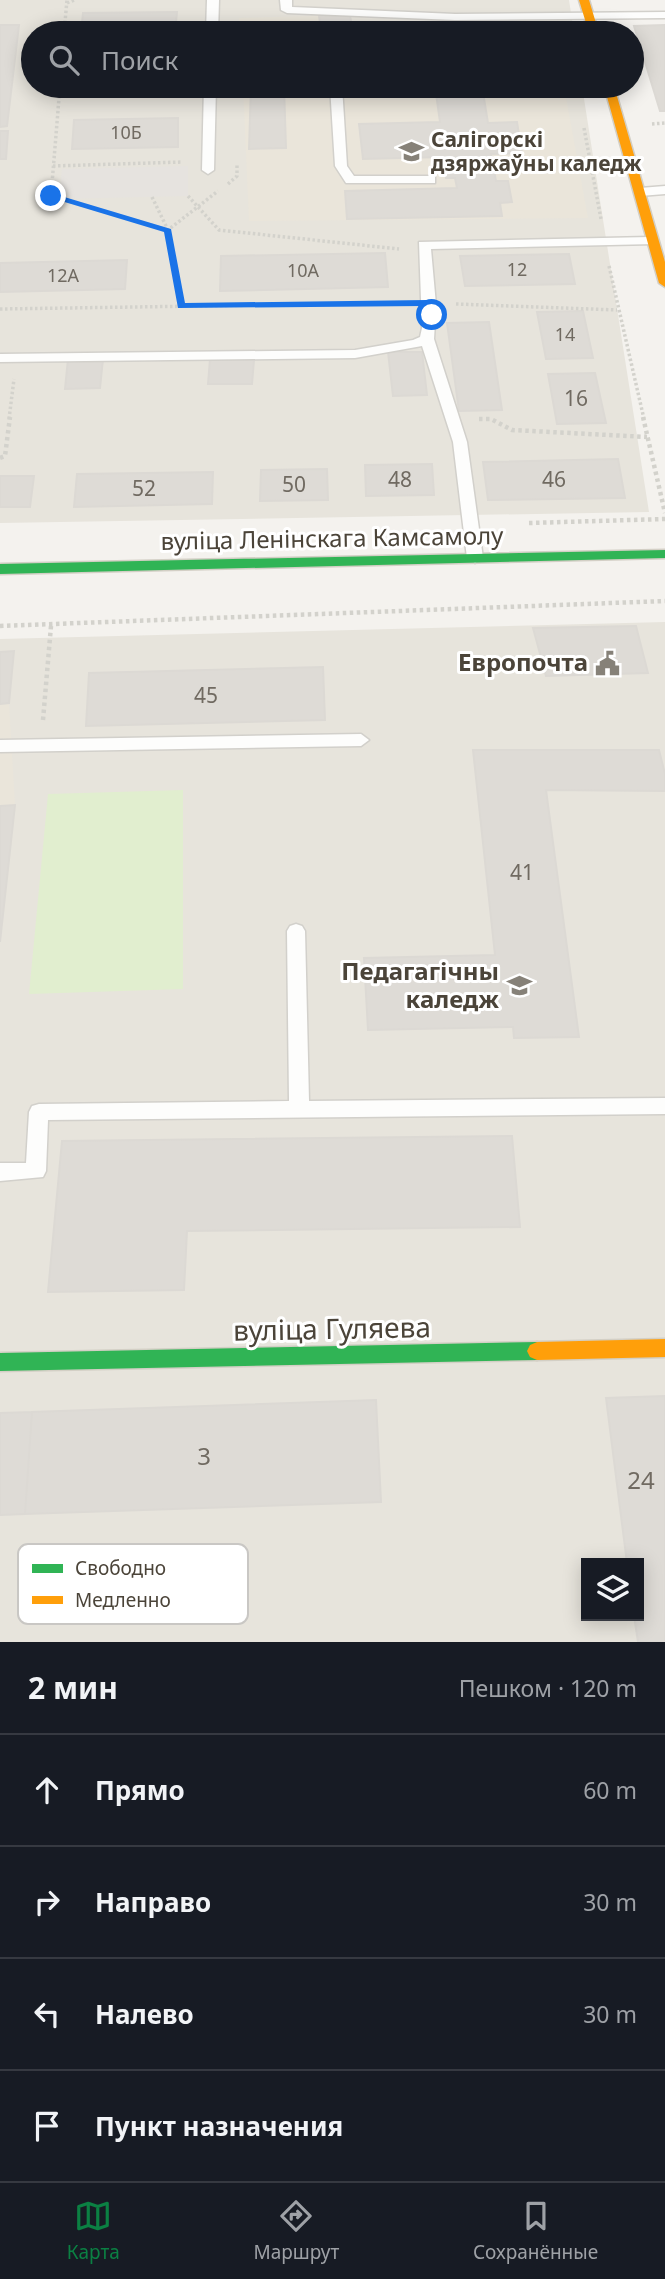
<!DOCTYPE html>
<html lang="ru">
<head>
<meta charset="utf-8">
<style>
  :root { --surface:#171b24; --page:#20242c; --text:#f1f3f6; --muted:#9ea1a6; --line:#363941; --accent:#0b8043 }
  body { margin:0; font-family:"Noto Sans",sans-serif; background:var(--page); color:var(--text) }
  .controls { position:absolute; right:21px; bottom:21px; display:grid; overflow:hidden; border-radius:0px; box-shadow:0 4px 18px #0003 }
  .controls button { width:63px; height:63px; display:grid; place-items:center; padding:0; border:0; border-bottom:2px solid var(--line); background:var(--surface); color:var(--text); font:35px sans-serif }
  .stop { position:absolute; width:21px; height:21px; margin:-16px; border:5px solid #1a73e8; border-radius:50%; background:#fff }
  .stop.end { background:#1a73e8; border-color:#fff; box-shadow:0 2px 7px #0008 }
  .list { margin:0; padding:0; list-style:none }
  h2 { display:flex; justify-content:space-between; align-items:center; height:91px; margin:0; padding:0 28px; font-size:30px }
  h2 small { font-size:23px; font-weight:400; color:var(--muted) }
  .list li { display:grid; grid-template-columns:46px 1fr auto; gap:21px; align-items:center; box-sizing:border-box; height:112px; padding:0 28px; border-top:2px solid var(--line) }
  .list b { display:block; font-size:26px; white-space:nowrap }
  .list em { font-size:23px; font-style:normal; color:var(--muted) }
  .icon { flex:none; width:38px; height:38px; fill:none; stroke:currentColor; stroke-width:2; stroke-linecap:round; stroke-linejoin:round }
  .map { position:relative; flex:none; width:665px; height:1642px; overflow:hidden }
  .search { position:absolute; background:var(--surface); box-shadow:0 4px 18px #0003; left:21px; right:21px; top:21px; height:77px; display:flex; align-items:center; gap:18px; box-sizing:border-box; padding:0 24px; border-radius:38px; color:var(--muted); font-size:26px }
  .sheet { height:539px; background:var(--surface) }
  nav { display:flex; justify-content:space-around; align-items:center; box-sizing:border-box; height:98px; border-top:2px solid var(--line); background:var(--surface); font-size:19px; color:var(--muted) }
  nav a { display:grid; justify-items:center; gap:4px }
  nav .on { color:var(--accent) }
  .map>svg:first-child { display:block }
  .residential { fill:#e7e4dc; fill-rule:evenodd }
  .education { fill:#eae5da }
  .green { fill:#e1eecf }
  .parking { fill:#e6e3df }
  .building { fill:#dedbd6; stroke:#dcd9d4; stroke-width:2 }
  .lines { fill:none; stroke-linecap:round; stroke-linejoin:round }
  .lane-casing { stroke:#d2d0cb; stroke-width:3 }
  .fast-casing { stroke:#d3cfc5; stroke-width:3 }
  .slow-casing { stroke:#d3cfc5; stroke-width:3 }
  .path-far1 { stroke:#d3d2cc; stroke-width:3.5; stroke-dasharray:2.5 2.5; stroke-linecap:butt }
  .path { stroke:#d3d2cc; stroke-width:4.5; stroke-dasharray:3.5 3.5; stroke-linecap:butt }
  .lane { fill:#fdfdfc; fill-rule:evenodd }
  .fast { fill:#30b455; fill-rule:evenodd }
  .slow { fill:#ff9f0a; fill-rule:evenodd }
  .route { fill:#1a73e8 }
  .labels { text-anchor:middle; stroke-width:6; stroke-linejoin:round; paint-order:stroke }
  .far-number-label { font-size:18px; fill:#706a61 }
  .far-poi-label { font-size:21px; font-weight:bold; fill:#4b4439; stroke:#fff; text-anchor:start }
  .number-label { font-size:21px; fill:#706a61 }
  .street-label { font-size:24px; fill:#4b4439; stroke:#fff }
  .poi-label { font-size:24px; font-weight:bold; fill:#4b4439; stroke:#fff; text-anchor:end }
  .near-number-label { font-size:24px; fill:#706a61 }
  .near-street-label { font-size:28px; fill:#4b4439; stroke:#fff }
  .key { fill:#fff; stroke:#c9c7c4; stroke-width:2 }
  .key-label { font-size:19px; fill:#4b4439 }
</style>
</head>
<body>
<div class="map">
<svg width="665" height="1642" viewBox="0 0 665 1642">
  <rect width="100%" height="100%" fill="#f4f2ee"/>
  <path class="residential" d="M0,0H569L574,33H33V86H582L649,512L0,523Z
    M665,622V1642H0V639ZM586,1563H639V1616H586Z"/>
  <path class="education" d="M350,15L353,33H240L239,18Z
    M484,28L554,29V33H407Z
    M243,86H564L588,218L249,221Z
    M14,651L9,703L15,805L0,942V652Z"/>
  <path class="green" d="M183,790V989L29,994L48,794Z"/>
  <path class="parking" d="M188,166V196L59,199L62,169Z"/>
  <path class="building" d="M177,12L175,33H81L83,13Z
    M350,15L352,28L321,29L319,16Z
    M0,25H19L7,126L0,127Z
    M665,25V111H660L634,26Z
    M251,86H284L286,148L249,149Z
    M435,86H482L488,123L517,122L522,153L491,154L496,181H508L512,202L500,203L502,216L347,219L345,191L457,188L455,178H446L443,157L363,159L359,124L440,122Z
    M178,118V147L72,149L74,120Z
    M0,131H8L6,159H0Z
    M385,253L388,287L220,291L221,256Z
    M569,254L575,284L465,286L460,256Z
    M127,260L125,289L0,292V263Z
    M583,311L593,358L546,359L537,312Z
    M489,322L502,410L459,411L447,323Z
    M388,352H422L427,395L393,396Z
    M68,359H103L100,388L65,389Z
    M210,359L254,360L252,384H208Z
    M595,373L606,423L557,424L548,374Z
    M618,459L625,498L488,500L483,462Z
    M432,464L434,495L366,496L365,465Z
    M327,469L328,500L260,501L261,470Z
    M213,472L212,504L74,507L77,474Z
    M0,476H34L30,507H0Z
    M636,626L648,673L546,676L533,628Z
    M14,651L9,703L0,704V652Z
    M323,667L325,720L86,726L89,673Z
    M473,750H659L665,774V791L546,790L579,1037L514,1038L513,1027L368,1030L364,958L495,955Z
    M15,805L0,942V806Z
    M512,1136L520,1227L187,1231L184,1290L48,1292L62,1141Z
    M665,1396V1642H638L634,1616H639V1563H627L606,1398Z
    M665,1396V1642H638L634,1616H639V1563H627L606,1398Z
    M376,1400L381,1502L25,1514L32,1412Z
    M32,1412L25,1514L0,1515V1413Z"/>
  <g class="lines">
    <defs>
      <path id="lane" d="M207,0H219L218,33H206Z
        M280,0H292V7L455,14L665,12V18L455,20L287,13L281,10Z
        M204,86H216L214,170L208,174L202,170Z
        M330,86H342L347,166L354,176H431L435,177V183H346L335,166Z
        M665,186V194L640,196L634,192L640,188Z
        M650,237L655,238V244L431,249L436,305L434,339L467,442L483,558L475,563L467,558L453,442L422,346L355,358L0,362V354L355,350L413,340L420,337L422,328L419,242Z
        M361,734L369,740L361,746L0,752V740Z
        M296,924L302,926L305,931L309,1101L665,1098V1114L48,1120L46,1171L43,1177L0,1181V1163H26L29,1112L32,1106L39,1104L289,1101L287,931L290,926Z"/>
      <path id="fast" d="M665,550V558L0,574V564Z
        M537,1342L544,1345L547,1351L544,1357L537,1360L0,1371V1353Z"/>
      <path id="slow" d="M579,0H589L599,33H589Z
        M604,86H614L665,262V287L659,283Z
        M665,1339V1357L537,1360L530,1357L527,1351L530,1345L537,1342Z"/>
    </defs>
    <use href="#lane" class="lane-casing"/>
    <use href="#fast" class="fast-casing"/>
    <use href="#slow" class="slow-casing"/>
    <path class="path-far1" d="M67,3L74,0
      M64,33L67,0
      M60,86L51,196L168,230L181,306
      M652,124L665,123
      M584,128L601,219
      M53,166L182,162
      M228,184L237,176V165
      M188,196L219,230L399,249
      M152,197L168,230L218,191
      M609,266L644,419
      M456,304L617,310
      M0,309L402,303
      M9,419L14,379"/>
    <path class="path" d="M643,417L665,513
      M479,419H491L512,430L647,437
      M0,458L5,456L10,417
      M529,523L665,519
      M0,626L665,601
      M43,720L51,626"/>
    <use href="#lane" class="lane"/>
    <use href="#fast" class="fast"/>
    <use href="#slow" class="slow"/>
  </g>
  <path class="route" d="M51,193L171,229L185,303L427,300L437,315L429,317L424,306L178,308L164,232L48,197Z"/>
  <defs>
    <symbol id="university-bare" viewBox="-9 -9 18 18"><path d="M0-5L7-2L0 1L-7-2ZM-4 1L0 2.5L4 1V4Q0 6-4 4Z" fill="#868178" stroke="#fff" stroke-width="2.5" paint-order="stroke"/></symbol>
    <symbol id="civic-bare" viewBox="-9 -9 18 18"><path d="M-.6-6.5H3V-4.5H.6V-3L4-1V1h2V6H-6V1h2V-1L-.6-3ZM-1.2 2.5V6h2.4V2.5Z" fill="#868178" stroke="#fff" stroke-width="2.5" paint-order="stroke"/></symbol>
  </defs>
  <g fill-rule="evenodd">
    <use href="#university-bare" x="394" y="134" width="35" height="35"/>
    <use href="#civic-bare" x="590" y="646" width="35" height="35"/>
    <use href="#university-bare" x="502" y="968" width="35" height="35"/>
  </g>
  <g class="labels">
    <g class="far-number-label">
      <text x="126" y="139">10Б</text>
      <text x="517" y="276">12</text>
      <text x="303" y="277">10А</text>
      <text x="63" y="282">12А</text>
      <text x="565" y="341">14</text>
    </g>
    <g class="far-poi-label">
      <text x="431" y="147">Салігорскі<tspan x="431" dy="24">дзяржаўны каледж</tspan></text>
    </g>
    <g class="number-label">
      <text x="576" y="406">16</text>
      <text x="400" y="487">48</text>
      <text x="554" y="487">46</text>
      <text x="294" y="492">50</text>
      <text x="144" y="496">52</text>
      <text x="206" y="703">45</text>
      <text x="522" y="880">41</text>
    </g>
    <g class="street-label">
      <text transform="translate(332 539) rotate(-1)" y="8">вуліца Ленінскага Камсамолу</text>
    </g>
    <g class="poi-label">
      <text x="588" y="671">Европочта</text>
      <text x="499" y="980">Педагагічны<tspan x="499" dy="28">каледж</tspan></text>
    </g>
    <g class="near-number-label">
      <text x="204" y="1465">3</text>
      <text x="641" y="1489">24</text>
    </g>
    <g class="near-street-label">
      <text transform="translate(332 1329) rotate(-1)" y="10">вуліца Гуляева</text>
    </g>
  </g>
  <rect x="18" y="1544" width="230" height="80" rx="10" class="key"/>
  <rect x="32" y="1564" width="31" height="9" fill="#30b455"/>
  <rect x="32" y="1596" width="31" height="8" fill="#ff9f0a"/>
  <g class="key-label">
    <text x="75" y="1575">Свободно</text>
    <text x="75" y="1607">Медленно</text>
  </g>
</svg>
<div class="controls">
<button><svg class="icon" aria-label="layers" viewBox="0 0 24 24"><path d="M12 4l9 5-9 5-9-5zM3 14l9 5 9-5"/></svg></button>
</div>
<div class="stop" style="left:432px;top:315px"></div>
<div class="stop end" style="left:51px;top:196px"></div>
<div class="search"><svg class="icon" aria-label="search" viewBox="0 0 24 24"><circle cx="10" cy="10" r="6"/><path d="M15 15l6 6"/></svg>Поиск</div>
</div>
<section class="sheet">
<h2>2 мин<small>Пешком · 120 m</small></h2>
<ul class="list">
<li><svg class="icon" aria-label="ahead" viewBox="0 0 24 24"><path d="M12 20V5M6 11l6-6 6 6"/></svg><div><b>Прямо</b></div><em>60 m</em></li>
<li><svg class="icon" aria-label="right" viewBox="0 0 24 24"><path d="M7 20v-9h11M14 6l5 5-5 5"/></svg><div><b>Направо</b></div><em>30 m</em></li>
<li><svg class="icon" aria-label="left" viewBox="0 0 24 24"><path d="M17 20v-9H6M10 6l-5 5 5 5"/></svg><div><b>Налево</b></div><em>30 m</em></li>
<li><svg class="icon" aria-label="arrive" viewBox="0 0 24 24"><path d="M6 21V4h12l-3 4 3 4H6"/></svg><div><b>Пункт назначения</b></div></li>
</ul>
</section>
<nav>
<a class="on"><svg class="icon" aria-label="map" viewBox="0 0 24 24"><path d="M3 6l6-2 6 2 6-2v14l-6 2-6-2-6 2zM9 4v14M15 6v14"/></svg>Карта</a>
<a><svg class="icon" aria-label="directions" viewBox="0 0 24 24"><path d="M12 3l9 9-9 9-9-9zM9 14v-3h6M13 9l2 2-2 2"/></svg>Маршрут</a>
<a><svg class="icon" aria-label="saved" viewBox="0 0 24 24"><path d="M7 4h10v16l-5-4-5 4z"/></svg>Сохранённые</a>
</nav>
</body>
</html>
